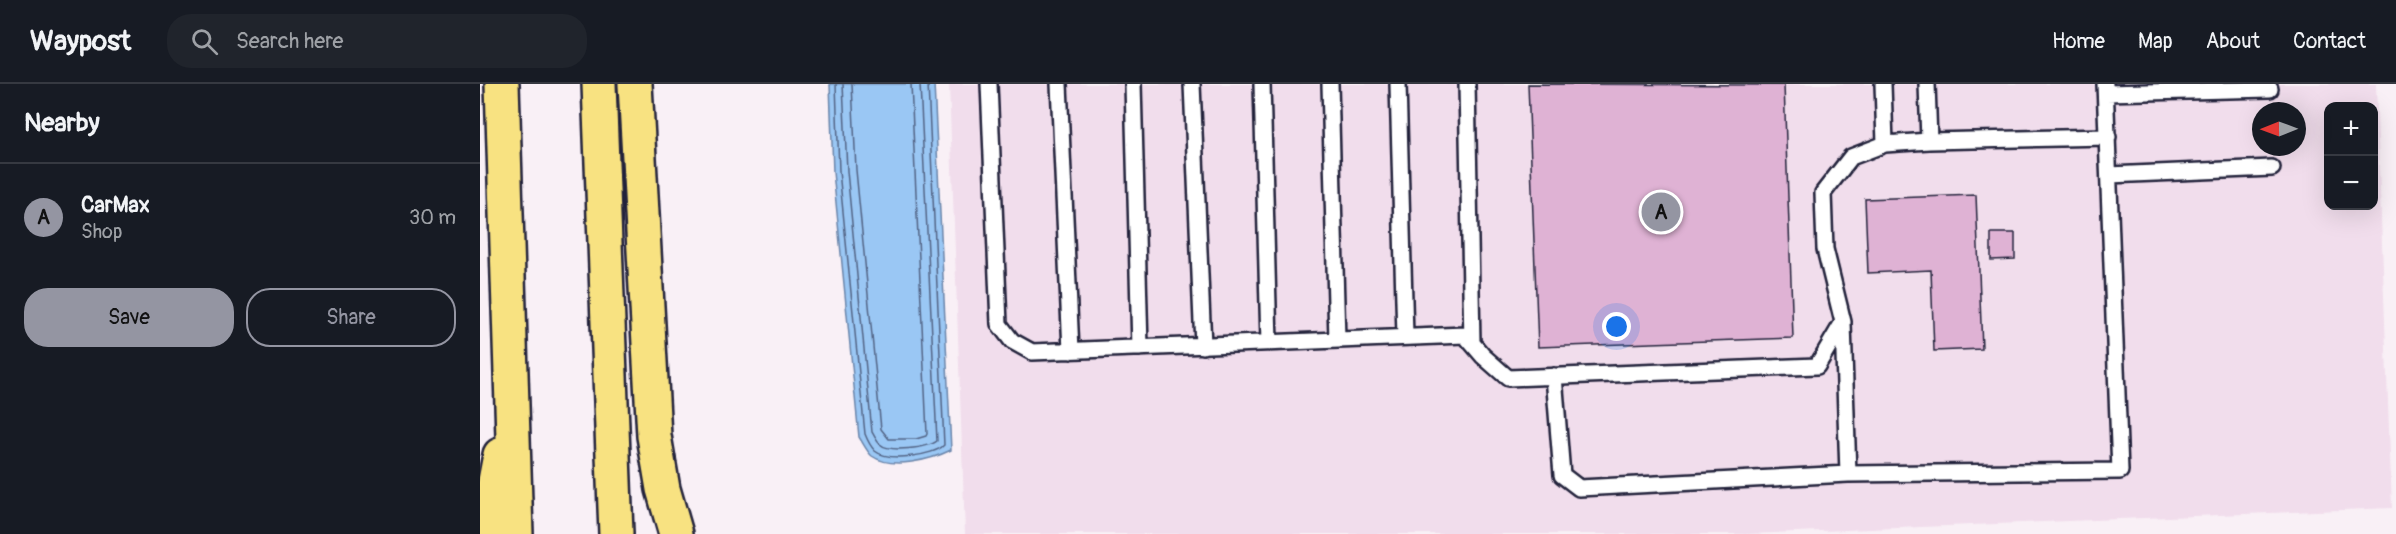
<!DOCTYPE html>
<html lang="en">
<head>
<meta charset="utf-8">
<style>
  :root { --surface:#171b24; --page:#20242c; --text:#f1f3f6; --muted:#9ea1a6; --line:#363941; --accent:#9495a2 }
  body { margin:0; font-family:Pangolin,sans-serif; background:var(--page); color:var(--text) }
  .controls { position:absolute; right:18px; top:18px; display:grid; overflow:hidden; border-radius:12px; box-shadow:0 6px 24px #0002 }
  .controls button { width:54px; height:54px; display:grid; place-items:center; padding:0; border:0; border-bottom:2px solid var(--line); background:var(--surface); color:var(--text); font:30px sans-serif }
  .compass { position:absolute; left:1772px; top:18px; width:54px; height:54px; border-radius:50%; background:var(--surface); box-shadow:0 6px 24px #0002; rotate:269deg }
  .you { position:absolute; left:1137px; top:243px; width:21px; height:21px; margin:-15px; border:4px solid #fff; border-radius:50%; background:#1a73e8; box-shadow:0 0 0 9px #1a73e833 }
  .badge { display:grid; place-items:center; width:39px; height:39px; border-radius:50%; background:var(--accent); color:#111; font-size:20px; font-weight:700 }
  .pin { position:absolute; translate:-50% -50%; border:3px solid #fff; box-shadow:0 2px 6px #0006 }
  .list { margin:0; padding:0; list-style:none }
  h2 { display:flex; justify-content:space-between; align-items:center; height:78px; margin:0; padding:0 24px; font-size:26px }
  h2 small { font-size:20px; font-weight:400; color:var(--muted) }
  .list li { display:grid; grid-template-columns:39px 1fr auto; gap:18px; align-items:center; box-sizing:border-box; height:108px; padding:0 24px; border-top:2px solid var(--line) }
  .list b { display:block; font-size:22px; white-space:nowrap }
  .list p { margin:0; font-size:20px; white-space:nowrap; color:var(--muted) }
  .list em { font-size:20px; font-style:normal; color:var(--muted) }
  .actions { display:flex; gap:12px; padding:18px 24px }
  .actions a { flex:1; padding:14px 0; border:2px solid var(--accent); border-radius:24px; text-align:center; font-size:21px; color:var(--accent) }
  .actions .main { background:var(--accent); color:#111 }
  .icon { flex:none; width:33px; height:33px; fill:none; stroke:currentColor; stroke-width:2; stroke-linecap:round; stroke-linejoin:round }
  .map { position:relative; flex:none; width:1916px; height:450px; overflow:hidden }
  header { display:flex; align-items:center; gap:36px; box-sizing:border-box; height:84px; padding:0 30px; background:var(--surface); border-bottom:2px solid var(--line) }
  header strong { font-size:28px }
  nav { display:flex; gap:33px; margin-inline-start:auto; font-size:21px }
  .search { width:420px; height:54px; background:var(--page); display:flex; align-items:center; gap:15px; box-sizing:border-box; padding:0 21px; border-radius:24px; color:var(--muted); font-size:22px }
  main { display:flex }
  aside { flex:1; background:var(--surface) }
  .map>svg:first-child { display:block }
  .built { fill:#f1ddec; fill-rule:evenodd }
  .water { fill:#9ac7f4; stroke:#6a85aa; stroke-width:1.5 }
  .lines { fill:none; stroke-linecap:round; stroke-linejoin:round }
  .shore { stroke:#526485; stroke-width:1.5 }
  .building { fill:#dfb2d4; stroke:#22223b; stroke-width:1.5 }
  .service-casing { stroke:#22223b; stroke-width:20 }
  .motorway-casing { stroke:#22223b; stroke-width:38 }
  .service { stroke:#fff; stroke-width:15 }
  .motorway { stroke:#f8e281; stroke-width:33 }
</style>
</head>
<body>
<header>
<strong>Waypost</strong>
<div class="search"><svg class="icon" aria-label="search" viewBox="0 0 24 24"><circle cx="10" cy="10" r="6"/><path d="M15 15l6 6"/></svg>Search here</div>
<nav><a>Home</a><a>Map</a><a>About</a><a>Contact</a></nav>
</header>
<main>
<aside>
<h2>Nearby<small></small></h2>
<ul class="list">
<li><span class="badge">A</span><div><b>CarMax</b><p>Shop</p></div><em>30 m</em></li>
</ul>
<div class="actions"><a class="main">Save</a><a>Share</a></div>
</aside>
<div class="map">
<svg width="1916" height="450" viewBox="0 0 1916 450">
  <rect width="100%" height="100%" fill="#f9f0f6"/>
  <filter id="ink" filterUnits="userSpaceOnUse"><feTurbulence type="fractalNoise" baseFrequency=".0167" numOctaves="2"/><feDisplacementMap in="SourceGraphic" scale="12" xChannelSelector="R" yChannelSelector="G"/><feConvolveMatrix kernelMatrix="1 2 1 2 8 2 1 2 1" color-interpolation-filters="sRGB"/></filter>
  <g filter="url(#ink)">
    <path class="built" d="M469,0H1896L1912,424L1269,450H485ZM1848,22H1894V122H1848ZM1781,27H1817V63H1781Z"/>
    <path class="water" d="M350,0H454L471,366C451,376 412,386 392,372C387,368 383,359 379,353L353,88Z"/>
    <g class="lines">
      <path class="shore" d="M356,0L359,87L385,350C387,355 391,363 395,367C408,378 454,372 464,361L448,0
        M363,0L367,87L392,348C394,351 397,358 400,360C409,369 448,364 457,357L440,0
        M372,0L376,86L401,345L409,355H436L446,352L447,350L431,0"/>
    </g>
    <path class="building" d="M1048,0L1304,1L1313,254L1058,263Z
      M1496,111L1502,265L1454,267L1451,186L1388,189L1385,115Z
      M1511,149H1535V175L1511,176Z"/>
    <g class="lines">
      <defs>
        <path id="service" d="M509,0L519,240L532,257L552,268L985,251L1003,272L1028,294L1337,282L1363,238L1345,165L1343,109L1371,73L1405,60L1403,0
          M579,0L591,267
          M653,0L660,264
          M712,0L723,262
          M782,0L789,259
          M850,0L857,256
          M918,0L925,253
          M987,0L992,259
          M1626,9L1790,5
          M1449,57L1628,53
          M1405,60L1449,57L1447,0
          M1629,91L1792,84
          M1074,292L1082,391L1099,404L1368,390L1363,240
          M1368,390L1640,387L1625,0"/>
        <path id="motorway" d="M22,0L36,450
          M119,0L136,450
          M155,0L174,352L183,405L196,450
          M5,450L20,371"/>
      </defs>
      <use href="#service" class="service-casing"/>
      <use href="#motorway" class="motorway-casing"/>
      <use href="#service" class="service"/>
      <use href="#motorway" class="motorway"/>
    </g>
  </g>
</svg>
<div class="controls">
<button>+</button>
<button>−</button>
</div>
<svg class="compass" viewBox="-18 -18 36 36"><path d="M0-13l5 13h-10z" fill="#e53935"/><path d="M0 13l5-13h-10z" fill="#9ea1a6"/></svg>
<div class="you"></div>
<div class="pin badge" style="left:1181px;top:128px">A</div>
</div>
</main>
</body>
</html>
